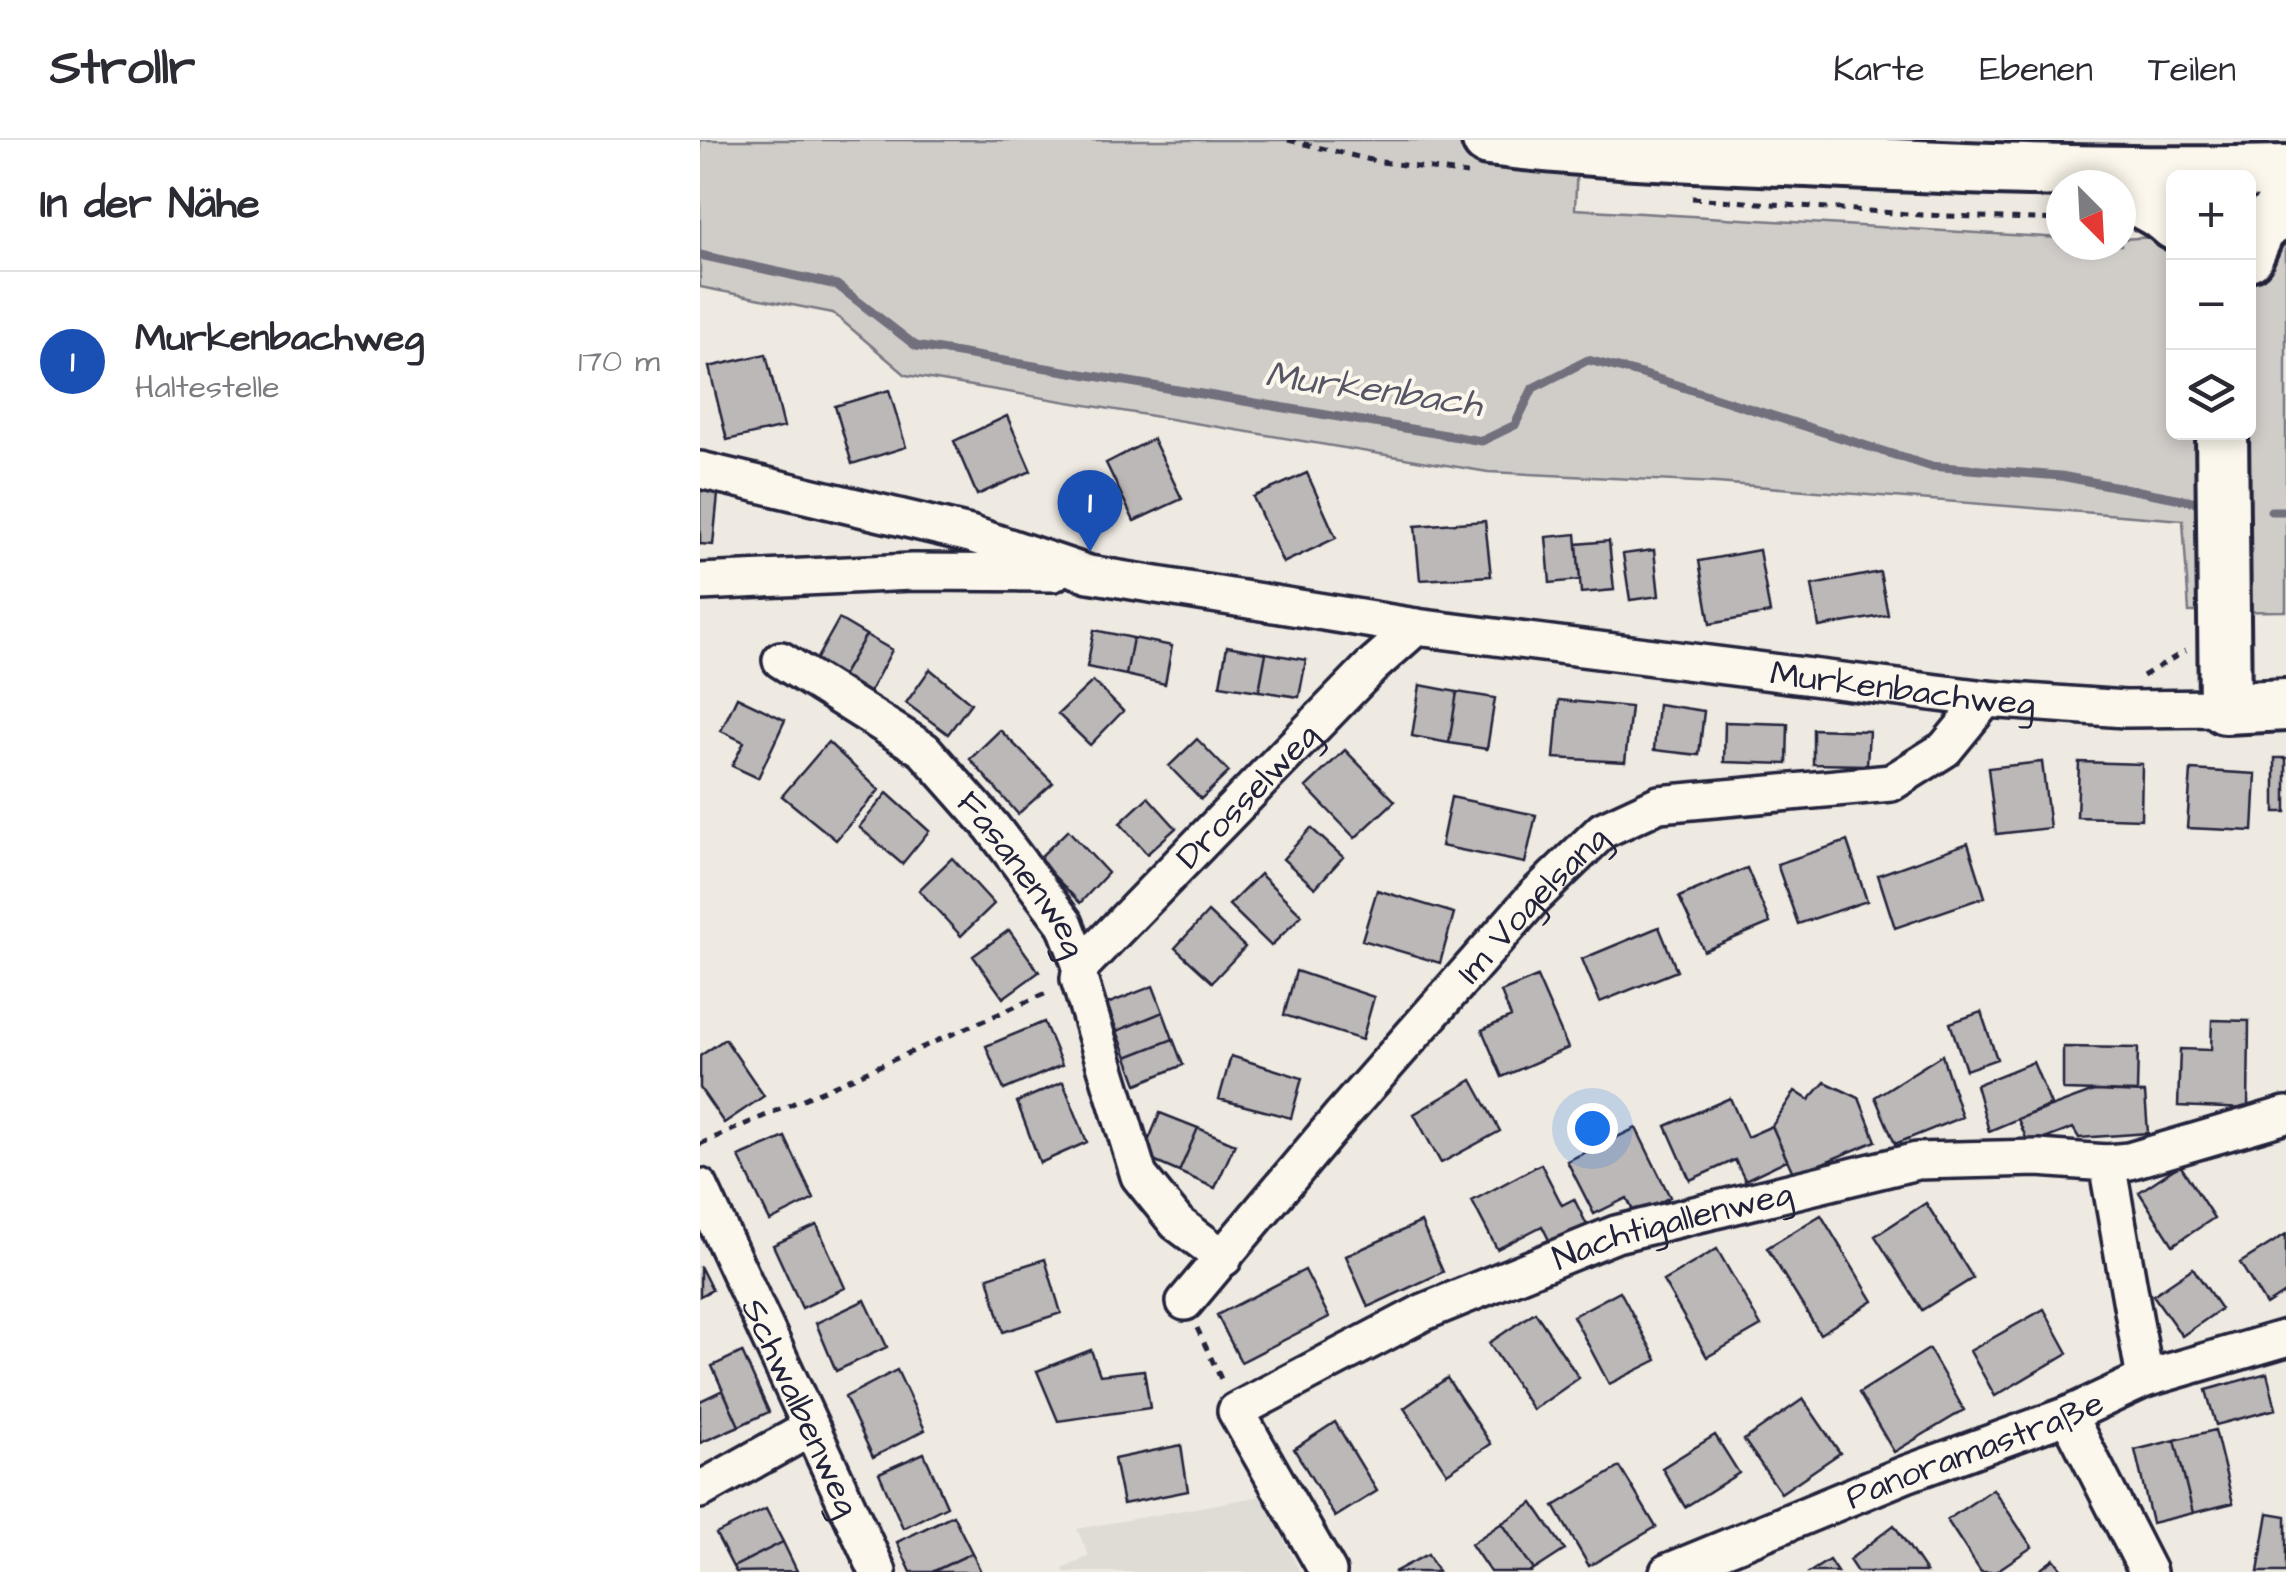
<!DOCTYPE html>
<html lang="de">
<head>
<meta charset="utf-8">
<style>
  :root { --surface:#fff; --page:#f7f7f7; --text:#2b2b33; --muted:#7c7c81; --line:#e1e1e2; --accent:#c8321e }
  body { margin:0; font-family:"Architects Daughter",sans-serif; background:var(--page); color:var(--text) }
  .controls { position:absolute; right:30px; top:30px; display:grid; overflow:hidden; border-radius:15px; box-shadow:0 5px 15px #0003 }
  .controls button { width:90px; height:90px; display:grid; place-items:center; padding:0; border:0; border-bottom:2px solid var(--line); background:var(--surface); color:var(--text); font:50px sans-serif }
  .compass { position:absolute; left:1346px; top:30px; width:90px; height:90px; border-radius:50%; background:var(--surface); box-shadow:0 5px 15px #0003; rotate:156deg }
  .you { position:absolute; left:892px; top:988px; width:35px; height:35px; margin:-25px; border:8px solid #fff; border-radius:50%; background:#1a73e8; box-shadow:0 0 0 15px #1a73e833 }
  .badge { display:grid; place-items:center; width:65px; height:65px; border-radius:50%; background:var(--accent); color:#fff; font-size:32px; font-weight:700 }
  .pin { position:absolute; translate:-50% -82px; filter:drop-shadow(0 2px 5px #0008) }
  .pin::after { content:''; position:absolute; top:52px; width:35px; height:30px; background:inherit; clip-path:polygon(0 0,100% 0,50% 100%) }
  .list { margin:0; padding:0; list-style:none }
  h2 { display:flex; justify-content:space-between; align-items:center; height:130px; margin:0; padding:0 40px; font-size:42px }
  h2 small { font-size:32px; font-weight:400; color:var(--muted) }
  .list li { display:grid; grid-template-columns:65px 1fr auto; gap:30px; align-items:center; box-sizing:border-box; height:180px; padding:0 40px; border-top:2px solid var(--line) }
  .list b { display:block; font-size:38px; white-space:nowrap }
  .list p { margin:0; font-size:32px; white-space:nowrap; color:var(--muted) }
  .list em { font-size:32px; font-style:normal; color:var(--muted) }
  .icon { flex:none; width:55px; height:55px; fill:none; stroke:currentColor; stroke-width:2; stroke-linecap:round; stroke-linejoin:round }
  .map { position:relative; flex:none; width:1586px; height:1432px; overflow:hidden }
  header { display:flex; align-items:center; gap:60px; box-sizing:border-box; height:140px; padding:0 50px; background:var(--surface); border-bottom:2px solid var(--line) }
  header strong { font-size:48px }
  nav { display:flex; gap:55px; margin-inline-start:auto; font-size:35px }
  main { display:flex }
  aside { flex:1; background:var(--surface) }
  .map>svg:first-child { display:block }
  .built { fill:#dfdbd5 }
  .green { fill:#d0cdc9; stroke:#797882; stroke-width:2.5 }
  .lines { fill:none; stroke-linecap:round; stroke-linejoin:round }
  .stream { stroke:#716f7c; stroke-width:9 }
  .building { fill:#bcb8b8; stroke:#22223b; stroke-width:2.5 }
  .street-casing { stroke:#22223b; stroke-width:42 }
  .secondary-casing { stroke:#22223b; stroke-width:58 }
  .path { stroke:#22223b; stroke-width:5; stroke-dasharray:8 8; stroke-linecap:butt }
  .street { stroke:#fbf7ec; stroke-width:35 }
  .secondary { stroke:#fbf7ec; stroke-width:50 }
  .labels { text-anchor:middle; stroke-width:8; stroke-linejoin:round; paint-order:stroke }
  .street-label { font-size:35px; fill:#22223b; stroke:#fbf7ec }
  .water-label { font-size:38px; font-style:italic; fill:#575666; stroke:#fbf7ec }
</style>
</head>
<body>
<header>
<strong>Strollr</strong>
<nav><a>Karte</a><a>Ebenen</a><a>Teilen</a></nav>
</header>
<main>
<aside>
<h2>In der Nähe<small></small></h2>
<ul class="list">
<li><span class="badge" style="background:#1a4fb4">1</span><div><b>Murkenbachweg</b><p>Haltestelle</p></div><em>170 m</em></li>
</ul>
</aside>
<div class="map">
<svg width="1586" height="1432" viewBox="0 0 1586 1432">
  <rect width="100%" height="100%" fill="#eeeae2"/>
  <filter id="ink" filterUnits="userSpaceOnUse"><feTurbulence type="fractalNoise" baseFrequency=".01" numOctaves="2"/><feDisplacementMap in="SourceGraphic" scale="20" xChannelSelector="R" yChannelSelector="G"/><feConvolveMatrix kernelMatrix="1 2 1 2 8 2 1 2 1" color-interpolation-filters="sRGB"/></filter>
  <g filter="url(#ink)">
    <path class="built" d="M562,1356L600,1432H365L363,1429L389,1416L377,1389Z"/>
    <path class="green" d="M0,0H878L875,69L1361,98V105H1421V99L1473,96L1474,292H1548L1549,90L1586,88V471L1489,472L1483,380L1017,343L788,332L206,235L133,173L0,147Z"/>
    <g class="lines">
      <path class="stream" d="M0,115L137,145L216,206L782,301L815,285L833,248L888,220L942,234L1229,326L1361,336L1497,362
        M1571,371H1586"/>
    </g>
    <path class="building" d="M66,214L84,287L27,300L9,227Z
      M189,250L206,307L152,324L135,266Z
      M307,276L331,331L277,355L254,301Z
      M453,299L482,359L434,381L406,323Z
      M607,333L636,398L583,423L553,357Z
      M0,342L19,344L13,405L0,404Z
      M785,381L791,436L720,440L715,386Z
      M876,394L880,440L850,443L846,397Z
      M909,401L914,450L881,453L877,404Z
      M954,410L959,456L930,460L923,414Z
      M1059,410L1070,473L1010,484L999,421Z
      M1180,432L1188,475L1119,487L1112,445Z
      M139,479L166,495L142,536L116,520Z
      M394,490L433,498L426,535L387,527Z
      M166,495L192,510L169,553L142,536Z
      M433,498L472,506L465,544L426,535Z
      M527,506L566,513L559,551L520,545Z
      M566,513L606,520L599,557L559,551Z
      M230,529L271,563L248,594L206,563Z
      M393,541L423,571L390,605L358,574Z
      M720,545L757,552L749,603L712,596Z
      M757,552L795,558L787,609L749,603Z
      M37,557L85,580L58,638L32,626L44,602L21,591Z
      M859,560L931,567L925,622L854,618Z
      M958,564L1004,571L999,615L954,610Z
      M1025,582L1088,584L1087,624L1024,622Z
      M1113,589L1169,591L1167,625L1113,624Z
      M300,590L353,643L318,674L270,619Z
      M497,599L529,632L501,659L469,626Z
      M128,602L179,650L136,700L82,656Z
      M645,610L695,661L655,698L606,647Z
      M1575,618H1586V672H1575Z
      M1342,622L1350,688L1296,694L1288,628Z
      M1379,622L1442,624L1441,679L1377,677Z
      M1491,630L1556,634L1553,691L1487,688Z
      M187,653L229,691L202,724L159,687Z
      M448,657L476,688L447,714L420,683Z
      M751,657L836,675L825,723L741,706Z
      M611,688L643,717L615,748L583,719Z
      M368,690L408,733L380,763L338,719Z
      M1147,701L1167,761L1098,784L1077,724Z
      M1268,703L1285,757L1195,788L1178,735Z
      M252,718L294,764L261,796L219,750Z
      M1047,728L1070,783L1004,811L979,757Z
      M560,734L602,775L571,806L529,765Z
      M677,750L754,773L740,823L662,800Z
      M508,772L545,807L512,842L475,808Z
      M959,787L977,831L900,862L882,819Z
      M309,790L339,832L303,858L273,816Z
      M596,831L674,857L662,900L584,875Z
      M837,837L868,908L802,937L782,890L811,877L801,852Z
      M453,846L463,872L417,891L407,864Z
      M463,872L473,899L427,917L417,891Z
      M1281,872L1297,919L1266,930L1250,883Z
      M1512,880L1549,881L1548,969L1478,966L1480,909L1511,910Z
      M344,882L362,925L304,950L286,906Z
      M25,899L64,956L24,983L0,948V916Z
      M473,899L483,925L437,944L427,917Z
      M1363,907L1438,908L1437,952L1363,950Z
      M1242,915L1262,977L1195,1004L1175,957Z
      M531,916L602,938L591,978L519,959Z
      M1333,922L1351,965L1289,991L1276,945Z
      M772,940L800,991L741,1023L714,974Z
      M363,942L387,1002L340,1023L317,962Z
      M1125,942L1159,958L1176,1001L1094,1035L1072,986L1095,951L1109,960Z
      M1394,951L1445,953L1448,993L1379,998L1373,988L1329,1005L1318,979Z
      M1030,958L1047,997L1072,986L1087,1020L1045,1040L1035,1020L990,1040L966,986Z
      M460,973L498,988L479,1032L442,1016Z
      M498,988L535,1004L515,1048L479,1032Z
      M936,988L970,1057L935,1075L927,1058L894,1074L867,1021Z
      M85,997L114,1059L70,1081L39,1017Z
      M841,1024L862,1065L874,1059L888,1087L852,1106L842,1086L797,1109L772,1061Z
      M1480,1025L1514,1078L1473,1105L1439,1052Z
      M1226,1063L1273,1138L1222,1170L1175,1096Z
      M1121,1075L1173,1161L1120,1194L1067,1108Z
      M721,1082L743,1132L668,1167L646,1116Z
      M117,1085L145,1148L102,1168L73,1105Z
      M1586,1094V1152L1566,1165L1540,1123Z
      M1017,1109L1061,1186L1007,1217L963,1141Z
      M345,1119L361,1173L303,1192L288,1137Z
      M0,1126L12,1150L0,1156Z
      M1493,1128L1521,1169L1482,1196L1453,1155Z
      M605,1130L629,1177L541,1222L517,1175Z
      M920,1151L957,1220L909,1244L873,1176Z
      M165,1160L187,1207L136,1231L116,1183Z
      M1344,1169L1368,1213L1295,1256L1270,1211Z
      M835,1172L879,1238L833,1270L789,1203Z
      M1229,1209L1264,1270L1194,1312L1159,1253Z
      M391,1210L400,1235L444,1230L450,1268L358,1281L337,1231Z
      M42,1212L69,1272L39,1286L12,1226Z
      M197,1230L225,1290L173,1317L145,1257Z
      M1567,1233L1576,1269L1516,1285L1506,1250Z
      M747,1238L791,1304L747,1333L704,1268Z
      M23,1250L39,1286L0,1303V1261Z
      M1103,1259L1140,1313L1081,1353L1044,1300Z
      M635,1282L677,1351L635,1377L594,1309Z
      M1515,1290L1533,1363L1493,1373L1475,1300Z
      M1015,1295L1039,1333L985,1367L962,1328Z
      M1475,1300L1493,1373L1452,1383L1435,1310Z
      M481,1305L488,1351L423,1364L414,1319Z
      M224,1313L247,1366L203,1388L179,1333Z
      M920,1327L956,1387L889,1426L854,1366Z
      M1293,1349L1332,1407L1295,1432H1281L1247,1380Z
      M833,1363L865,1410L834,1430L802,1383Z
      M66,1369L83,1402L33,1427L16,1394Z
      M1568,1373L1586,1376V1432H1558Z
      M253,1375L272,1413L232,1432H211L197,1402Z
      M802,1383L834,1430L831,1432H790L771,1404Z
      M1194,1385L1226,1432H1157L1149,1420Z
      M83,1402L97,1431L36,1432L33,1427Z
      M272,1413L281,1432H232Z
      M728,1414L738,1432H694Z
      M1354,1419L1364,1432H1337Z
      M1129,1420L1137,1432H1110Z"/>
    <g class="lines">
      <defs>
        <g id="street">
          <path id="s1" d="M0,330L270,394L389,434L716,487L1286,559L1425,569L1525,568"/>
          <path d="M0,442L212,432L353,433"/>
          <path id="s2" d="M81,520L224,610L292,687L365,784L381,826L379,839L439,1036L477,1083L524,1118"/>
          <path id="s3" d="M381,826L672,526L716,487"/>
          <path d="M1407,1023L1429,1021L1586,975"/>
          <path id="s4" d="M0,1047L178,1432"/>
          <path id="s5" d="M485,1162L642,975L833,758L903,690L959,664L1191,643L1245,609L1286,559"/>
          <path d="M1368,1275L1448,1432"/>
          <path d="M0,1350L111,1288"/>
          <path id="s6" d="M628,1432L536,1271L724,1172L916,1094L1217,1021L1338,1018L1407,1023L1445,1239"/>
          <path id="s7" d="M968,1432L1206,1334L1368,1275L1445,1239L1586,1198"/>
        </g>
        <path id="secondary" d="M788,0C894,13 1000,16 1107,21C1267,29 1426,35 1586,31
          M1421,48C1437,64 1459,68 1474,84
          M1548,115L1559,90L1586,65
          M1522,292L1525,568L1586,565"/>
      </defs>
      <use href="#street" class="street-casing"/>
      <use href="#secondary" class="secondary-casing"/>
      <path class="path" d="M588,0L675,21L767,34
        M992,58L1222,75L1361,80
        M1443,536L1485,511
        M0,1004L349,852
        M497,1188L522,1241"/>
      <use href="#street" class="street"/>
      <use href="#secondary" class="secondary"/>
    </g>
  </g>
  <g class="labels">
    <g class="street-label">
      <text dy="12" stroke="none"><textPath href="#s1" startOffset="1225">Murkenbachweg</textPath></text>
      <text dy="12" stroke="none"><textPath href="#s3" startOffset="238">Drosselweg</textPath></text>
      <text dy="12" stroke="none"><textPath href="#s2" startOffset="328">Fasanenweg</textPath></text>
      <text dy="12" stroke="none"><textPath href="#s5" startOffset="528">Im Vogelsang</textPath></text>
      <text dy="12" stroke="none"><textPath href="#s6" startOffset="662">Nachtigallenweg</textPath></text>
      <text dy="12" stroke="none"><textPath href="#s4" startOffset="242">Schwalbenweg</textPath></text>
      <text dy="12" stroke="none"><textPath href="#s7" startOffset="330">Panoramastraße</textPath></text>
    </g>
    <g class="water-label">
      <text transform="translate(674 248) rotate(8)" y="13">Murkenbach</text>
    </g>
  </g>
</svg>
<div class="controls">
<button>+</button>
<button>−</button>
<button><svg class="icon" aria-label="layers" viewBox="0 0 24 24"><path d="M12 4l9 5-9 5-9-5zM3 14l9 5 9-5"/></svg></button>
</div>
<svg class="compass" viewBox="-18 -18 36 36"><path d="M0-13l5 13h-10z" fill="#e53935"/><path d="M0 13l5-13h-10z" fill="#7c7c81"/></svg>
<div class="you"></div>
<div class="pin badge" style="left:390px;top:412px;background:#1a4fb4">1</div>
</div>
</main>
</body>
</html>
